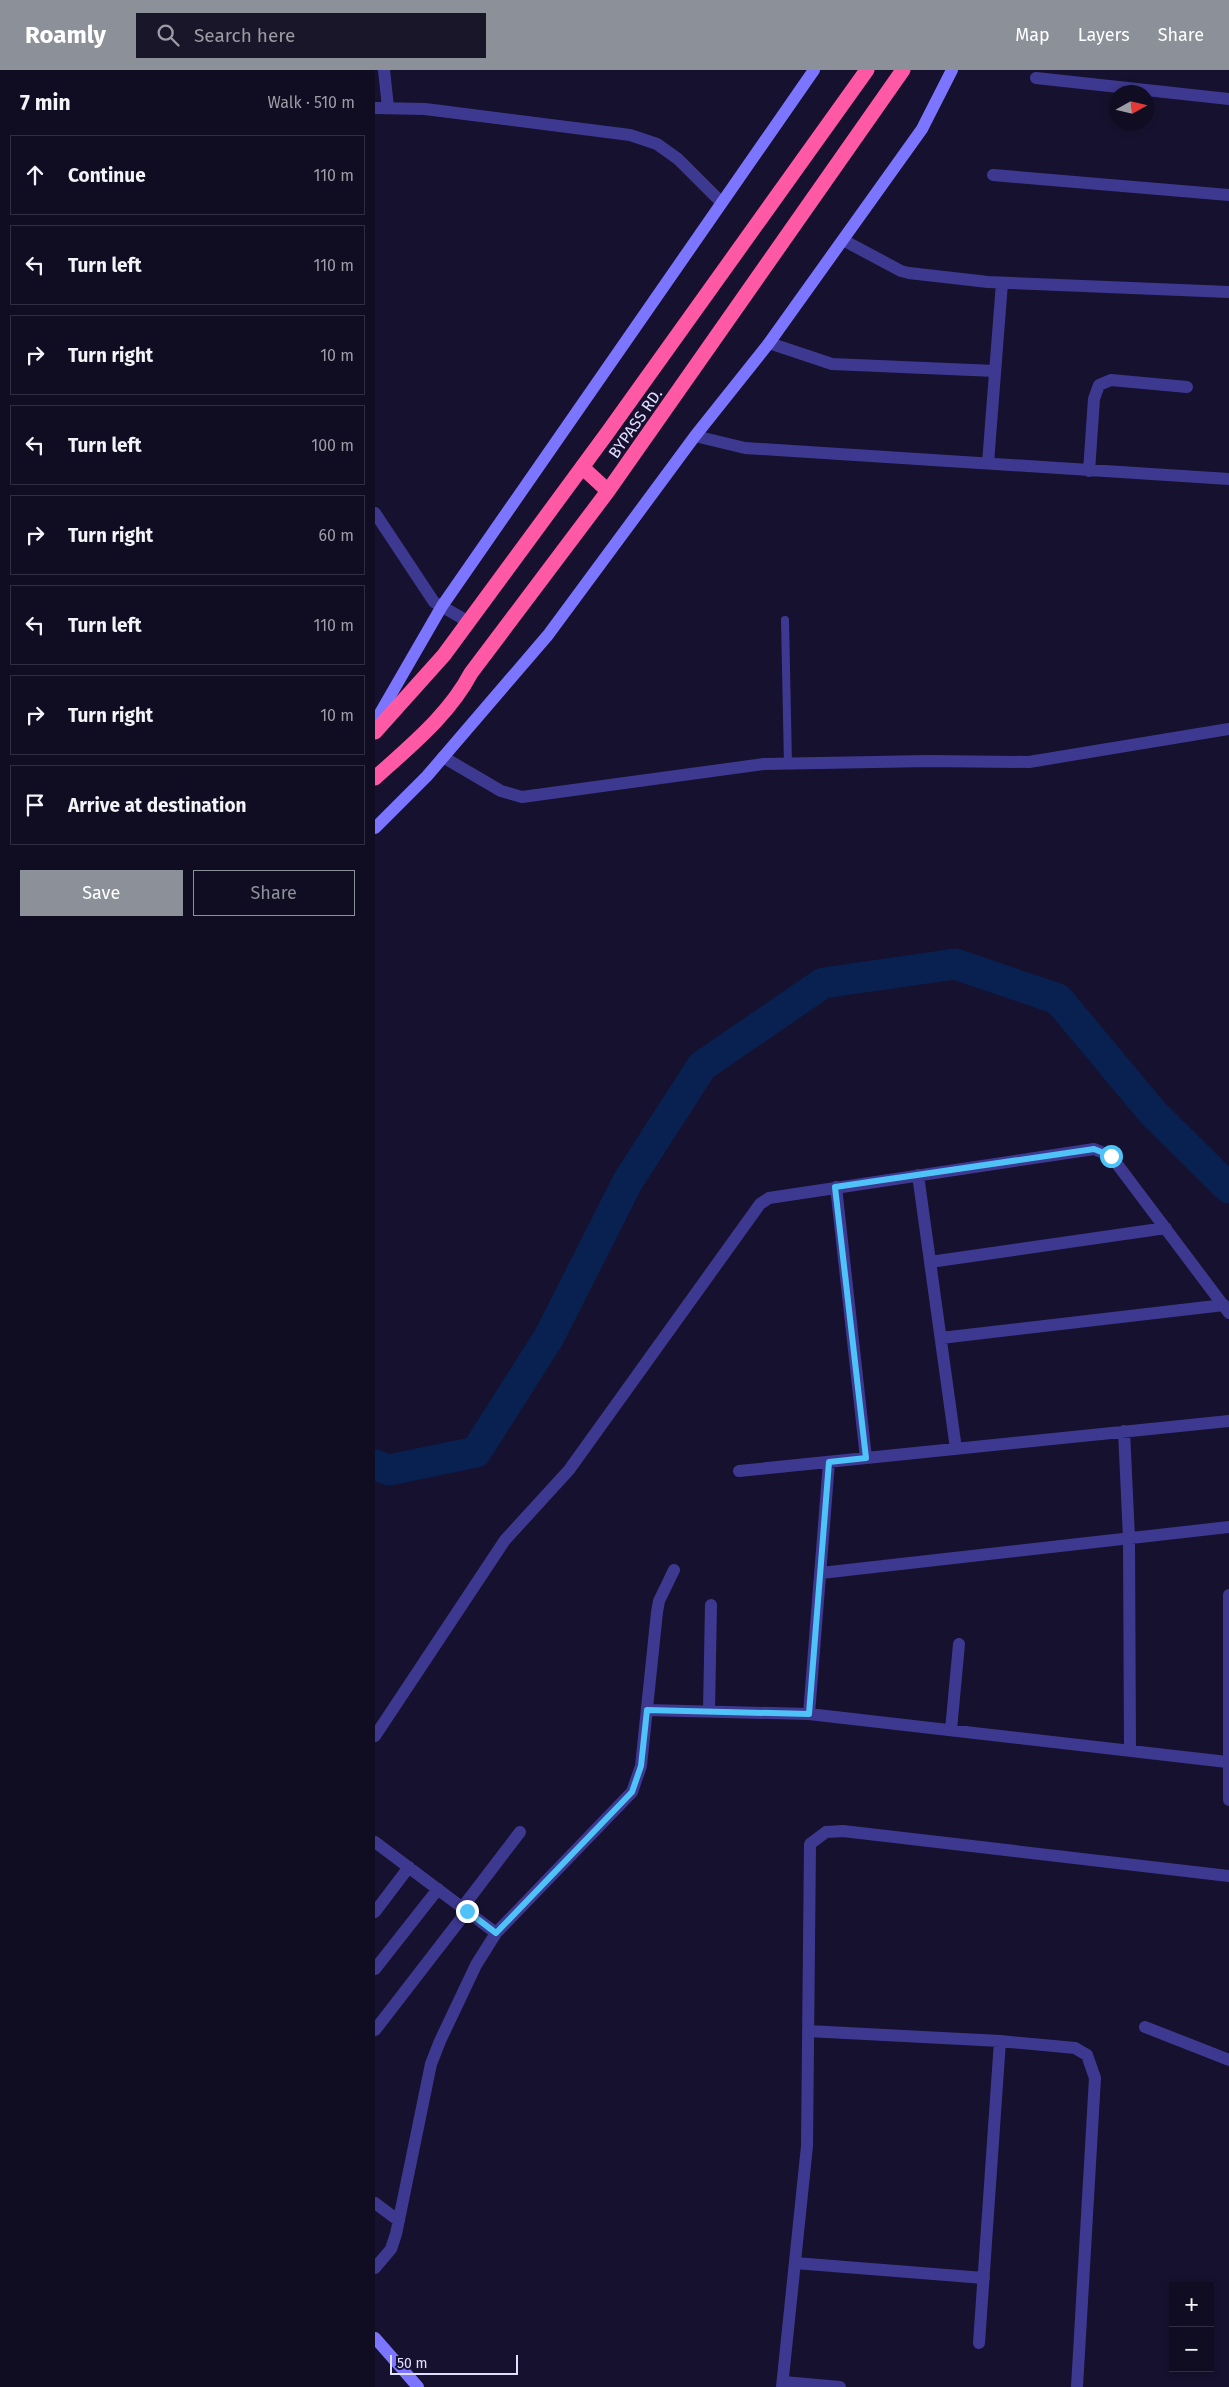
<!DOCTYPE html>
<html lang="en">
<head>
<meta charset="utf-8">
<style>
  :root { --surface:#100d22; --page:#19162a; --text:#f1f3f6; --muted:#9c9ca5; --line:#302d40; --accent:#8c9099 }
  body { margin:0; font-family:"Fira Sans",sans-serif; background:var(--page); color:var(--text) }
  .controls { position:absolute; right:15px; bottom:15px; display:grid; overflow:hidden; border-radius:0px; box-shadow:0 2px 8px #0003 }
  .controls button { width:45px; height:45px; display:grid; place-items:center; padding:0; border:0; border-bottom:1px solid var(--line); background:var(--surface); color:var(--text); font:25px sans-serif }
  .compass { position:absolute; left:734px; top:15px; width:45px; height:45px; border-radius:50%; background:var(--surface); box-shadow:0 2px 8px #0003; rotate:82deg }
  .scale { position:absolute; left:15px; bottom:12px; width:128px; box-sizing:border-box; padding-left:5px; border:2px solid #e2deff; border-top:0; font-size:14px; line-height:18px; white-space:nowrap; color:#e2deff; -webkit-text-stroke:4px #16112e; paint-order:stroke }
  .stop { position:absolute; width:15px; height:15px; margin:-11px; border:4px solid #4fc3f7; border-radius:50%; background:#fff }
  .stop.end { background:#4fc3f7; border-color:#fff; box-shadow:0 1px 5px #0008 }
  .list { margin:0; padding:0; list-style:none }
  h2 { display:flex; justify-content:space-between; align-items:center; height:65px; margin:0; padding:0 20px; font-size:21px }
  h2 small { font-size:16px; font-weight:400; color:var(--muted) }
  .list li { display:grid; grid-template-columns:32px 1fr auto; gap:15px; align-items:center; box-sizing:border-box; height:80px; margin:0 10px 10px; padding:0 10px; border:1px solid var(--line); border-radius:0px }
  .list b { display:block; font-size:19px; white-space:nowrap }
  .list em { font-size:16px; font-style:normal; color:var(--muted) }
  .actions { display:flex; gap:10px; padding:15px 20px }
  .actions a { flex:1; padding:11px 0; border:1px solid var(--accent); border-radius:0px; text-align:center; font-size:18px; color:var(--accent) }
  .actions .main { background:var(--accent); color:#fff }
  .icon { flex:none; width:28px; height:28px; fill:none; stroke:currentColor; stroke-width:2; stroke-linecap:round; stroke-linejoin:round }
  .map { position:relative; flex:none; width:854px; height:2317px; overflow:hidden }
  header { display:flex; align-items:center; gap:30px; box-sizing:border-box; height:70px; padding:0 25px; background:var(--accent); color:#fff }
  header strong { font-size:24px }
  nav { display:flex; gap:28px; margin-inline-start:auto; font-size:18px }
  .search { width:350px; height:45px; background:var(--page); display:flex; align-items:center; gap:12px; box-sizing:border-box; padding:0 18px; border-radius:0px; color:var(--muted); font-size:19px }
  main { display:flex }
  aside { flex:1; background:var(--surface) }
  .map>svg:first-child { display:block }
  .lines { fill:none; stroke-linecap:round; stroke-linejoin:round }
  .river { stroke:#082150; stroke-width:31 }
  .lane { stroke:#3e3990; stroke-width:8 }
  .street { stroke:#3e3990; stroke-width:12 }
  .secondary { stroke:#7b75ff; stroke-width:12 }
  .highway { stroke:#ff59a5; stroke-width:15 }
  .route { stroke:#4fc3f7; stroke-width:6 }
  .labels { text-anchor:middle; stroke-width:4; stroke-linejoin:round; paint-order:stroke }
  .street-label { font-size:16px; fill:#e2deff; stroke:#16112e }
</style>
</head>
<body>
<header>
<strong>Roamly</strong>
<div class="search"><svg class="icon" aria-label="search" viewBox="0 0 24 24"><circle cx="10" cy="10" r="6"/><path d="M15 15l6 6"/></svg>Search here</div>
<nav><a>Map</a><a>Layers</a><a>Share</a></nav>
</header>
<main>
<aside>
<h2>7 min<small>Walk · 510 m</small></h2>
<ul class="list">
<li><svg class="icon" aria-label="ahead" viewBox="0 0 24 24"><path d="M12 20V5M6 11l6-6 6 6"/></svg><div><b>Continue</b></div><em>110 m</em></li>
<li><svg class="icon" aria-label="left" viewBox="0 0 24 24"><path d="M17 20v-9H6M10 6l-5 5 5 5"/></svg><div><b>Turn left</b></div><em>110 m</em></li>
<li><svg class="icon" aria-label="right" viewBox="0 0 24 24"><path d="M7 20v-9h11M14 6l5 5-5 5"/></svg><div><b>Turn right</b></div><em>10 m</em></li>
<li><svg class="icon" aria-label="left" viewBox="0 0 24 24"><path d="M17 20v-9H6M10 6l-5 5 5 5"/></svg><div><b>Turn left</b></div><em>100 m</em></li>
<li><svg class="icon" aria-label="right" viewBox="0 0 24 24"><path d="M7 20v-9h11M14 6l5 5-5 5"/></svg><div><b>Turn right</b></div><em>60 m</em></li>
<li><svg class="icon" aria-label="left" viewBox="0 0 24 24"><path d="M17 20v-9H6M10 6l-5 5 5 5"/></svg><div><b>Turn left</b></div><em>110 m</em></li>
<li><svg class="icon" aria-label="right" viewBox="0 0 24 24"><path d="M7 20v-9h11M14 6l5 5-5 5"/></svg><div><b>Turn right</b></div><em>10 m</em></li>
<li><svg class="icon" aria-label="arrive" viewBox="0 0 24 24"><path d="M6 21V4h12l-3 4 3 4H6"/></svg><div><b>Arrive at destination</b></div></li>
</ul>
<div class="actions"><a class="main">Save</a><a>Share</a></div>
</aside>
<div class="map">
<svg width="854" height="2317" viewBox="0 0 854 2317">
  <rect width="100%" height="100%" fill="#16112e"/>
  <g class="lines">
    <path class="river" d="M0,1395L14,1400L101,1382L174,1267L253,1111L327,996L448,913L580,894L683,929L778,1043L854,1118"/>
    <path class="lane" d="M410,550L413,694"/>
    <path class="street" d="M9,0L13,37
      M661,8L854,29
      M0,38L50,39L255,65L282,74L303,89L346,132
      M618,105L854,125
      M468,170L526,201L534,203L613,212L854,222
      M394,273L457,294L620,301
      M320,366L370,378L854,409
      M613,393L627,213
      M714,401L719,329L724,315L736,310L812,317
      M0,443L59,532L94,552
      M68,687L126,721L147,727L389,694L554,691L654,692L854,659
      M543,1105L581,1379
      M461,1117L491,1388
      M555,1192L791,1158
      M566,1268L849,1235
      M749,1361L754,1468L755,1681
      M364,1401L854,1351
      M446,1503L854,1457
      M854,1525V1730
      M272,1640L434,1644L852,1692
      M334,1641L336,1535
      M434,1644L454,1392
      M576,1660L584,1574
      M0,1666L130,1470L194,1400L385,1134L394,1128L719,1079L736,1086L854,1243
      M0,1772L121,1863
      M87,1838L145,1762
      M0,1842L34,1797
      M0,1899L63,1819
      M770,1957L854,1990
      M0,1960L92,1841
      M433,1961L625,1971L700,1978L712,1985L720,2008L702,2317
      M0,2133L24,2151
      M420,2193L609,2208
      M0,2198L16,2179L21,2164L56,1994L65,1971L101,1895L121,1863L257,1722L266,1696L282,1542L284,1531L299,1500
      M604,2273L625,1971
      M408,2312L465,2317
      M407,2317L432,2076L435,1774L451,1762L468,1761L854,1806"/>
    <path class="secondary" d="M0,652L67,536L439,0
      M0,758L52,706L173,565L320,366L394,273L547,59L577,0
      M0,2268L43,2317"/>
    <path class="highway" d="M207,397L233,421
      M0,662L69,585L233,362L492,0
      M0,708C35,676 74,645 96,603L233,421L528,0"/>
  </g>
  <g class="lines">
    <path class="route" d="M92,1841L121,1863L257,1722L266,1696L272,1640L434,1644L454,1392L491,1388L460,1117L719,1079L736,1086"/>
  </g>
  <g class="labels">
    <g class="street-label">
      <text transform="translate(260 353) rotate(-55)" y="6">BYPASS RD.</text>
    </g>
  </g>
</svg>
<div class="controls">
<button>+</button>
<button>−</button>
</div>
<svg class="compass" viewBox="-18 -18 36 36"><path d="M0-13l5 13h-10z" fill="#e53935"/><path d="M0 13l5-13h-10z" fill="#9c9ca5"/></svg>
<div class="scale">50 m</div>
<div class="stop" style="left:736px;top:1086px"></div>
<div class="stop end" style="left:92px;top:1841px"></div>
</div>
</main>
</body>
</html>
